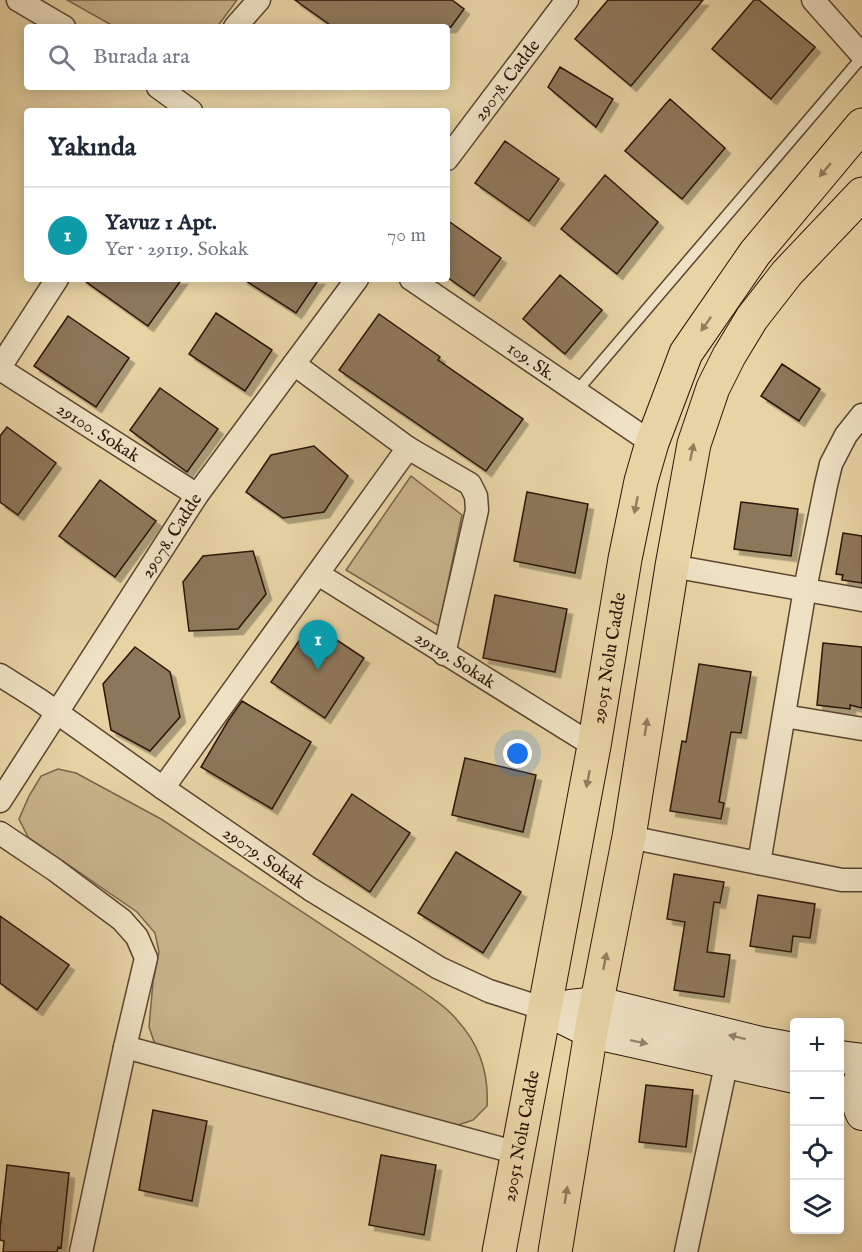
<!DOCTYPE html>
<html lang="tr">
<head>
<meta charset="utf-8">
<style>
  :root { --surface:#fff; --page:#f2f2f3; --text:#1f2937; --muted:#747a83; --line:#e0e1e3; --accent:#b45309 }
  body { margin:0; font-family:"IM FELL English",serif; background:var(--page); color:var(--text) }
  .controls { position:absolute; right:18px; bottom:18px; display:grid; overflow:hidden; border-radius:6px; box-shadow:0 3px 15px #0003 }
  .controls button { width:54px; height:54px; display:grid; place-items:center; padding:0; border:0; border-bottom:2px solid var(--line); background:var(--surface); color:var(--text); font:30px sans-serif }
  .you { position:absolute; left:518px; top:754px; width:21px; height:21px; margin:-15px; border:4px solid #fff; border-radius:50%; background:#1a73e8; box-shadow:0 0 0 9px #1a73e833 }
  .badge { display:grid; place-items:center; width:39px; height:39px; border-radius:50%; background:var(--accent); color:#fff; font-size:20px; font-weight:700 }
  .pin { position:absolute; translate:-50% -50px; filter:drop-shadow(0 2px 3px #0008) }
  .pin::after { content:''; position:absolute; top:32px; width:21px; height:18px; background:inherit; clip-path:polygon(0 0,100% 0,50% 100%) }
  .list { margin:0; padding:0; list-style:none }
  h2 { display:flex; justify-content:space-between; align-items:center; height:78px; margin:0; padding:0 24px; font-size:26px }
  h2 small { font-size:20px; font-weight:400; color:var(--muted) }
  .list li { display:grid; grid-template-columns:39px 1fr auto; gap:18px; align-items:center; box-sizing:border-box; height:96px; padding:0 24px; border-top:2px solid var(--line) }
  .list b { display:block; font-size:22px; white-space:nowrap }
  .list p { margin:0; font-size:20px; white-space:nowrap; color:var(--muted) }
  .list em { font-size:20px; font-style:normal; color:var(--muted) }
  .icon { flex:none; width:33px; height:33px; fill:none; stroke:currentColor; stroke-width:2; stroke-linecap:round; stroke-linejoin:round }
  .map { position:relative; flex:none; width:862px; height:1252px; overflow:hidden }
  .search { position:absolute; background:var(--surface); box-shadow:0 3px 15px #0003; left:24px; top:24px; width:426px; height:66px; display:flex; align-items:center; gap:15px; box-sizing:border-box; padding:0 21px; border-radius:6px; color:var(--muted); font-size:22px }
  .panel { position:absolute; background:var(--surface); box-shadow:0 3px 15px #0003; left:24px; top:108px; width:426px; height:174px; border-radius:6px }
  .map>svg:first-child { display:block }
  .green { fill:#c7b38a; stroke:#7a644a; stroke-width:1.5 }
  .building { fill:#8d775a; stroke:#2c1409; stroke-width:1.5; filter:url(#shadow) }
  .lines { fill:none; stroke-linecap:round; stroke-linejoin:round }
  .lane-casing { stroke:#5b4430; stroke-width:13 }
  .street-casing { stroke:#5b4430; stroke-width:25 }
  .secondary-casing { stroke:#2c1409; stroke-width:34 }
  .primary-casing { stroke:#2c1409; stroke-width:35 }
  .lane { stroke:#efe2c4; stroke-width:10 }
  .street { stroke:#efe2c4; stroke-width:22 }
  .secondary { stroke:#efe2c4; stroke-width:32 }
  .primary { stroke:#e7d3a4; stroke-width:33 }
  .oneway { fill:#937d5e }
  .oneway2 { fill:#978570 }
  .labels { text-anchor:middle; stroke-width:4.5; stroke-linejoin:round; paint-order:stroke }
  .street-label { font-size:18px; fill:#2c1409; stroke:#efe2c4 }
</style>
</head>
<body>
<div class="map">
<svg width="862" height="1252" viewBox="0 0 862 1252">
  <defs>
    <filter id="shadow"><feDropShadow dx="5.5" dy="5.5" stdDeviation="0" flood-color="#0004"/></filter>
  </defs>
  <rect width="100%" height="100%" fill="#e7d3a4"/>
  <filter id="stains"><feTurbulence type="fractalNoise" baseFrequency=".00333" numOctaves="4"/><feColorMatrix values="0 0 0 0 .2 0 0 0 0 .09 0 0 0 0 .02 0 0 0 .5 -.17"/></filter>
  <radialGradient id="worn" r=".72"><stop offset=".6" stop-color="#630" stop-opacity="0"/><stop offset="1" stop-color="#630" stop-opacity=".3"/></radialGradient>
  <path class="green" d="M67,0H237L217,27H115Z
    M411,476L462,515L439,626L346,570Z
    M58,769L76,773L161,819L421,990C433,999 448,1008 457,1020C480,1045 489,1073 487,1106L473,1120L455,1126L157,1050L149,1027L153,982L159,952L155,933L137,912L28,837L19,819L29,796L41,776Z"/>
  <path class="building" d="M295,0H452L464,9L451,27H333Z
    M608,0H703L631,86L575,39Z
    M754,0H759L815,47L771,99L712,49Z
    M560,67L613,99L596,127L548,87Z
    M670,99L725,148L682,199L625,151Z
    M505,141L559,179L529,221L475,183Z
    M605,175L658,222L617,274L561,229Z
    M447,220L501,258L474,296L447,277Z
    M560,275L602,310L565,354L523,319Z
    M82,279H182L148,326Z
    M243,279H319L296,313Z
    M216,313L272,350L245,391L189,354Z
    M379,314L440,357L438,360L523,419L486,471L339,370Z
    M68,316L129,358L96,407L34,366Z
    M782,364L820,389L799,421L761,396Z
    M160,388L218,429L187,472L130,430Z
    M7,427L56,463L18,515L0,502V436Z
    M314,446L348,476L324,512L283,518L246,492L271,455Z
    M100,480L156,521L115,577L59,536Z
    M527,492L588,504L575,573L514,561Z
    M741,502L798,509L791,556L734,549Z
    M843,533L862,536V583L842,580L843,575L836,574Z
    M253,551L266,594L238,629L189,631L183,582L203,556Z
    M495,595L567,609L555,672L483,658Z
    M311,623L364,658L325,718L271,682Z
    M823,643L862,647V708L850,705V709L817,705Z
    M135,647L170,672L180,717L150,751L111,730L103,684Z
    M699,664L751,672L741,733L731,732L719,802L724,803L721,819L670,811L682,741L686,742Z
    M242,701L311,742L272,809L201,767L228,721Z
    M465,758L536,775L523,832L452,815Z
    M352,794L410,833L370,892L313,854Z
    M456,852L521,892L483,953L418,913Z
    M674,874L724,882L720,903L714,902L707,952L730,955L724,997L674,990L685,922L667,919Z
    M758,895L815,904L810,938L793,936L791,952L750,946Z
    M0,916L69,965L37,1010L0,983Z
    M646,1085L693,1090L686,1147L639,1142Z
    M153,1110L207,1121L192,1201L139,1190Z
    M381,1155L436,1165L424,1235L369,1225Z
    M7,1165L69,1173L61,1248L58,1247L57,1252H3L4,1241L0,1240V1229Z"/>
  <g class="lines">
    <defs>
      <path id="lane" d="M576,392L862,57"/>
      <g id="street">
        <path d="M18,0L64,27"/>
        <path d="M813,0L862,55"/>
        <path d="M235,27L259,0"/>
        <path d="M158,87L191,111"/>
        <path id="s1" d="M447,159L567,0"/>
        <path id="s2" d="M411,279L652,443"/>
        <path d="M294,364L408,448L470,484L476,496L477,510L444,654"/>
        <path d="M0,367L57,279"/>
        <path id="s3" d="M0,369L197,495"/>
        <path d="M672,566L862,600"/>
        <path id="s4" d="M318,574L594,746"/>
        <path id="s5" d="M0,675L38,699L163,788L310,889L439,968L489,991L545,1009"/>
        <path d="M784,716L862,729"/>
        <path d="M163,788L408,448"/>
        <path id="s6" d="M0,801L197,495L357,279"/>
        <path d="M0,833L55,870L122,920L137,937L146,958L125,1047L518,1153"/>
        <path d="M629,837L842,880H862"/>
        <path d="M759,863L805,589L826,485L831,464L846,435L862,415"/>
        <path d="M81,1252L125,1047"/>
        <path d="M686,1252L727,1061"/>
      </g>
      <path id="secondary" d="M570,1006L598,1003L761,1043L794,1049
        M545,1009L591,1032L794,1077
        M840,1057L862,1060
        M862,1076C855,1089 856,1101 862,1114"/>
      <g id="primary">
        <path id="s7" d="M499,1252L594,746L625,559L641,481L652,443L686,353L755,253L862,125"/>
        <path d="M555,1252L591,1032L629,837L672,566L694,444L713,388L729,356L752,318L787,273L862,194"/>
      </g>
    </defs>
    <use href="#lane" class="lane-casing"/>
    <use href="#street" class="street-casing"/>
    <use href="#secondary" class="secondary-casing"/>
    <use href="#primary" class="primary-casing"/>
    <use href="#lane" class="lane"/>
    <use href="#street" class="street"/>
    <use href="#secondary" class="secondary"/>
    <use href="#primary" class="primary"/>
  </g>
  <defs><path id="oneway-solid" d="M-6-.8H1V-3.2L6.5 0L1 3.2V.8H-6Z" transform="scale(1.5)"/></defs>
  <g class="oneway">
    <use href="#oneway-solid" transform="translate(825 170) rotate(130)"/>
    <use href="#oneway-solid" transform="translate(706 324) rotate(125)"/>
    <use href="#oneway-solid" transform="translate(692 452) rotate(-78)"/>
    <use href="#oneway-solid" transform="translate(636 505) rotate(101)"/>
    <use href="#oneway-solid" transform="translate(646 727) rotate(-81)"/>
    <use href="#oneway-solid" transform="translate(588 779) rotate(101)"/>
    <use href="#oneway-solid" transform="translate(605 961) rotate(-79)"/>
    <use href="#oneway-solid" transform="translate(566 1195) rotate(-81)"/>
  </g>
  <g class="oneway2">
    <use href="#oneway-solid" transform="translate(737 1037) rotate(-166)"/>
    <use href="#oneway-solid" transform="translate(639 1042) rotate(12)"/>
  </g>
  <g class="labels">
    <g class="street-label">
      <text dy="6" stroke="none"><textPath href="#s1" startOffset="99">29078. Cadde</textPath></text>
      <text dy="6" stroke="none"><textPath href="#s2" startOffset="146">109. Sk.</textPath></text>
      <text dy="6" stroke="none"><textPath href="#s3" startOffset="117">29100. Sokak</textPath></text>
      <text dy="6" stroke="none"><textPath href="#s6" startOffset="316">29078. Cadde</textPath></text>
      <text dy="6" stroke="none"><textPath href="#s7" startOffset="604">29051 Nolu Cadde</textPath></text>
      <text dy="6" stroke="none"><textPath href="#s4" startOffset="162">29119. Sokak</textPath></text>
      <text dy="6" stroke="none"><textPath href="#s5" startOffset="321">29079. Sokak</textPath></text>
      <text dy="6" stroke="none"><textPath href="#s7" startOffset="118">29051 Nolu Cadde</textPath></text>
    </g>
  </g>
  <rect width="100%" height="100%" filter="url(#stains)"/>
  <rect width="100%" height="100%" fill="url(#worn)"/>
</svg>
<div class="controls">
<button>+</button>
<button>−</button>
<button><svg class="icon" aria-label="locate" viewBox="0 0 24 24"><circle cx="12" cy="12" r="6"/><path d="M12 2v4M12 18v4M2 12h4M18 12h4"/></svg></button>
<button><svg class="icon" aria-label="layers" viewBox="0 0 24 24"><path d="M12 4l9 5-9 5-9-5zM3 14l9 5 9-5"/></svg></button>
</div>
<div class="you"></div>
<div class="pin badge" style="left:318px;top:670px;background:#0f9aa8">1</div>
<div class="search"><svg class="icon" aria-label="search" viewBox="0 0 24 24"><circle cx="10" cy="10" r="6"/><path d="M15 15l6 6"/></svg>Burada ara</div>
<section class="panel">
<h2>Yakında<small></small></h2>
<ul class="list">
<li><span class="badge" style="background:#0f9aa8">1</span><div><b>Yavuz 1 Apt.</b><p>Yer · 29119. Sokak</p></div><em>70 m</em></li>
</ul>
</section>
</div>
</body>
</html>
